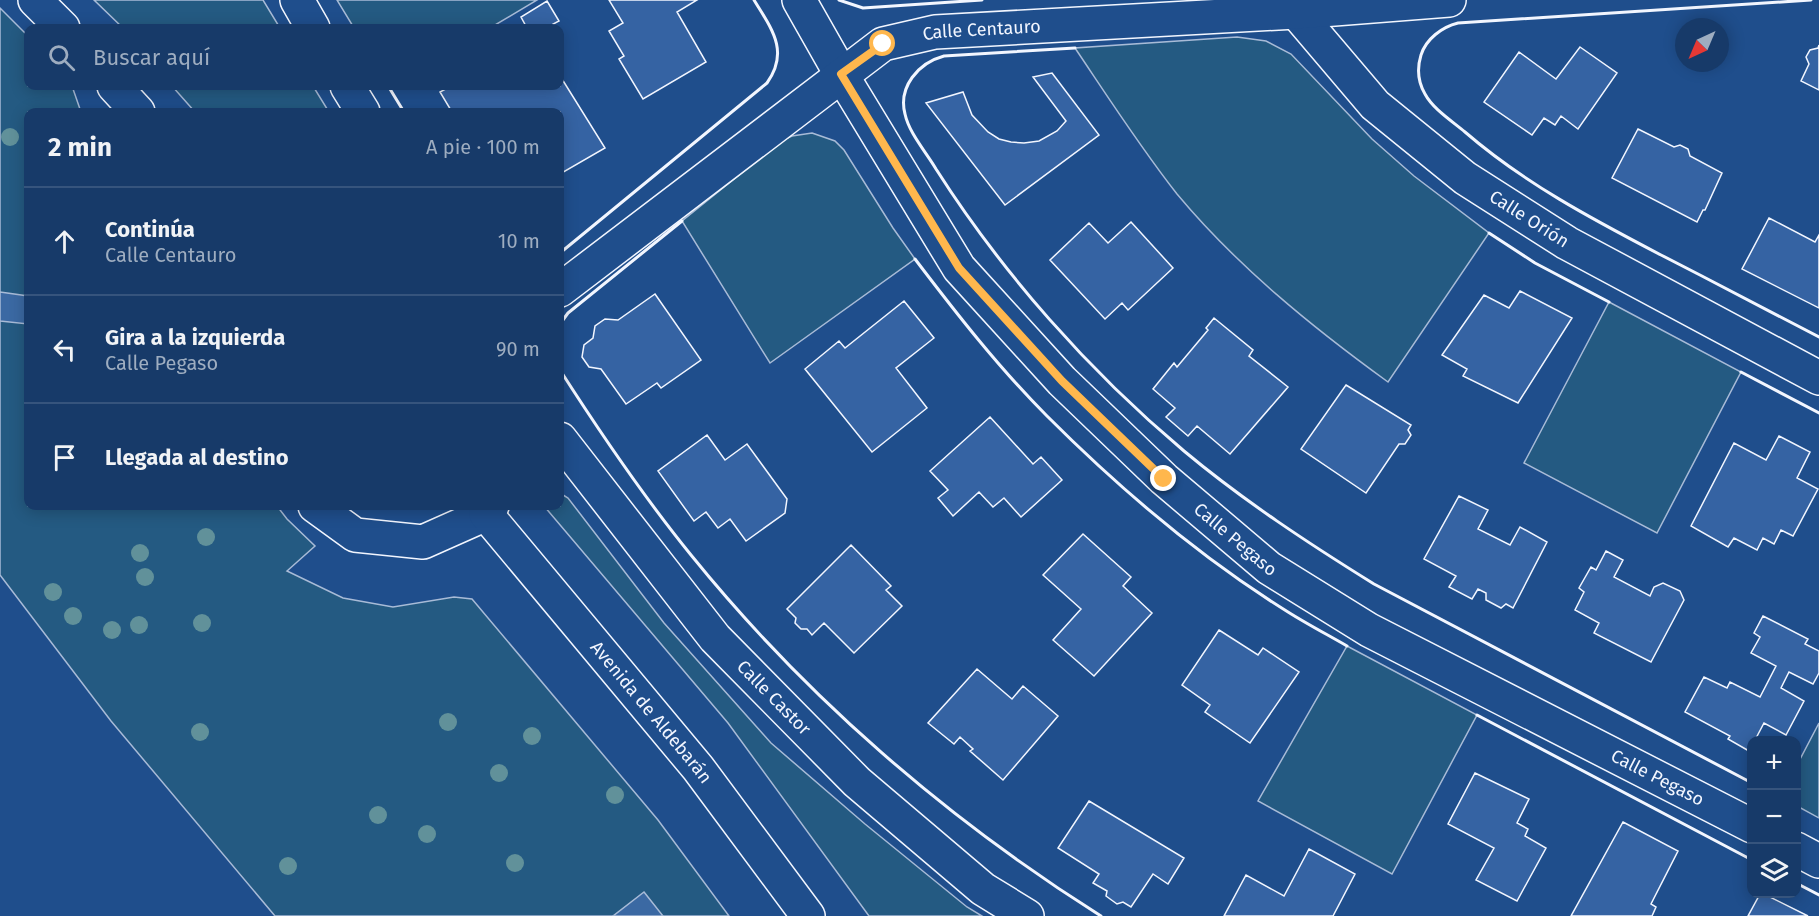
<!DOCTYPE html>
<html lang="es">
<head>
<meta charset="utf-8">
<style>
  :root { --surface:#173a69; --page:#244571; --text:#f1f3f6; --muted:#9eadc0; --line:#36547d }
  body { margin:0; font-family:"Fira Sans",sans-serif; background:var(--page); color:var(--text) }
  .controls { position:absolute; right:18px; bottom:18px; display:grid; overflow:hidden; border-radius:12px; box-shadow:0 3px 15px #0003 }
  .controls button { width:54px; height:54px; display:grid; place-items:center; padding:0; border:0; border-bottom:2px solid var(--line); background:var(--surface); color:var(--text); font:30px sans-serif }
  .compass { position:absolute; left:1675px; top:18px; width:54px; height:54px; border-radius:50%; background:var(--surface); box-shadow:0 3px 15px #0003; rotate:224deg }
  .stop { position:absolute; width:18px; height:18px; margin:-14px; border:4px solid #ffb74d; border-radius:50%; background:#fff }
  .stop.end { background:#ffb74d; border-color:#fff; box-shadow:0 2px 6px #0008 }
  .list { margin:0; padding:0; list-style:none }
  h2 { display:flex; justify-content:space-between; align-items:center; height:78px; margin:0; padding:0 24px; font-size:26px }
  h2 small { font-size:20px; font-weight:400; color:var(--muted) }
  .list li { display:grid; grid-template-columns:39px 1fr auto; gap:18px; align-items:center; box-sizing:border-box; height:108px; padding:0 24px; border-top:2px solid var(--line) }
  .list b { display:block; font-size:22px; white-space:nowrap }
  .list p { margin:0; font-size:20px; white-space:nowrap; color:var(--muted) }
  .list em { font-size:20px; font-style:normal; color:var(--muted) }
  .icon { flex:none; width:33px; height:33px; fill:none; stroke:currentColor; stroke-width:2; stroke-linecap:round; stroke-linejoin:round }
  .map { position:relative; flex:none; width:1819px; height:916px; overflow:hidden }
  .search { position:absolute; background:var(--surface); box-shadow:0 3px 15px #0003; left:24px; top:24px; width:540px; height:66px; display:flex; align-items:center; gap:15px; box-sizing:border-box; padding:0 21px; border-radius:12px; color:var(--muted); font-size:22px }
  .panel { position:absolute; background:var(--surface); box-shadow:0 3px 15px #0003; left:24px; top:108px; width:540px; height:402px; border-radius:12px }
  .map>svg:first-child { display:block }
  .green { fill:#245a82; stroke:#a8bbd7; stroke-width:1.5 }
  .water { fill:#3b69a3; stroke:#a8bbd7; stroke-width:1.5 }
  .building { fill:#3563a3; stroke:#f2f6ff; stroke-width:1.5 }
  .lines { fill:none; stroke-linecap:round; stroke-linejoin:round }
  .street-casing { stroke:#f2f6ff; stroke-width:36 }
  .street { stroke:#1f4e8c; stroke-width:33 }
  .wall { stroke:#f2f6ff; stroke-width:3 }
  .tree { fill:#61919a }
  .route { stroke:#ffb74d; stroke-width:8 }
  .labels { text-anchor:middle; stroke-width:4.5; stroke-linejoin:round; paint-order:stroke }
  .street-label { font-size:18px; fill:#f2f6ff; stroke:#1f4e8c }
</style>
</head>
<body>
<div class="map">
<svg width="1819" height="916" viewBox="0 0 1819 916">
  <rect width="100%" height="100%" fill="#1f4e8c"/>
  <path class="green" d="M94,0H263L280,28H123Z
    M337,0H537L490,28H354Z
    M0,8L28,36V86H72L81,112H28V506H277L287,519L315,546L287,571L343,598L393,607L454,597L472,599L658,820L729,916H275L111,721L0,575Z
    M1237,37L1266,41L1291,54L1372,139L1414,176L1489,233L1388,382C1312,327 1237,266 1177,194C1140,147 1108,97 1075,48Z
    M172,86H313L329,112H195Z
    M812,133L835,141L844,150L893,228L915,259L770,363L682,221L781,141L792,136Z
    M1609,302L1741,372L1657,533L1524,463Z
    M560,493L568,498L664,623L771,743L865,824L967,907L982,916H869L728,723L544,506H560Z
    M1347,646L1477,715L1392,874L1258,801Z
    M1819,723V818L1797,806V765Z"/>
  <path class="water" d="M0,292L28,296V324L0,321Z
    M644,892L663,916H613Z"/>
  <path class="building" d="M609,0H697L677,12L706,62L643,99L619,59L624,56L609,31L623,23Z
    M547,1L559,21L546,28H527L521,17Z
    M1819,45V90L1801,81L1809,64L1806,57L1810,50L1818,48Z
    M1580,47L1617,73L1578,129L1561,116L1555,125L1544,118L1532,135L1484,102L1519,52L1556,79Z
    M1052,73L1099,135L1005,205L926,103L963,92L972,115L988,132L999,139L1011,142L1024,143L1039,141L1057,131L1066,121L1033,77Z
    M562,79L605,148L560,174V112H452L440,92L451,86H545L547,88L550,86H560V80Z
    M1638,129L1674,147L1680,145L1688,149L1690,156L1722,173L1705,210H1703L1697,222L1612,178Z
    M1769,218L1815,242L1819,235V308L1742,269Z
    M1131,222L1173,268L1128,310L1122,303L1105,319L1050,260L1089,223L1108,243Z
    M1520,291L1572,318L1518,403L1463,376L1467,369L1442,355L1484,295L1509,308Z
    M655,294L701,360L661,388L657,383L626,404L601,369L589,367L582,357L584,345L593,338L595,326L605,319L618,320Z
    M904,301L934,338L896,368L927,408L872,452L805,369L839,341L845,348Z
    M1214,318L1253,350L1249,356L1288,387L1230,454L1197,426L1188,436L1166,417L1175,408L1153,389L1174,363L1177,367L1208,330L1206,328Z
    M1346,385L1411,425L1408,430L1411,435L1405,444H1399L1366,493L1301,449Z
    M990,417L1033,464L1041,457L1062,480L1021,517L1004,498L993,507L979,492L953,516L938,498L948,490L930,471Z
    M707,435L725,460L747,444L787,499L785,513L746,541L730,519L718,528L706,512L694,521L658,471Z
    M1779,436L1810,452L1797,478L1818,489L1793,536L1781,530L1774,544L1763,538L1757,550L1734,538L1728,547L1691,526L1734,443L1766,460Z
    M1459,496L1488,510L1478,529L1510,545L1520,527L1547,542L1513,608L1506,604L1501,608L1486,600V593L1478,589L1472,599L1449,587L1456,576L1424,559Z
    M1083,534L1131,577L1123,586L1152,613L1094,676L1053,640L1081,609L1043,575Z
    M851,545L891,586L886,590L902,606L854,653L824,623L812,635L807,629H801L795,623L796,618L787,609Z
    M1606,551L1623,560L1614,577L1650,596L1654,587L1663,583L1680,591L1684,600L1651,662L1594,633L1599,623L1575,610L1584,592L1579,588L1591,567L1596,570Z
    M1763,616L1808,639L1805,644L1819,651V673L1813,684L1789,672L1781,688L1804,701L1786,735L1764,723L1755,740H1752L1749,751L1728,739L1730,736L1685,712L1704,677L1727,688L1730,682L1760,697L1776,666L1751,653L1760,637L1754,633Z
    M1219,630L1258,655L1263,648L1299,672L1250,743L1205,712L1210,705L1182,685Z
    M977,669L1012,699L1023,686L1058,716L1003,780L970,751L973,749L960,737L954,744L928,723Z
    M1475,773L1529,799L1517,823L1528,829L1525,836L1546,848L1517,901L1476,880L1494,848L1448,824Z
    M1089,801L1184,858L1168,884L1153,874L1131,907L1123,902L1117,904L1106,896L1107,891L1093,883L1099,874L1058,848Z
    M1623,822L1678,851L1651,904L1656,907L1652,916H1571Z
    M1309,849L1355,874L1333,916H1224L1246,875L1284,896Z
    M1760,894H1764L1808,916H1748Z"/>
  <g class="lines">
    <defs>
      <g id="street">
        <path d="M35,0L63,28"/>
        <path d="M297,0L313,28"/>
        <path id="s1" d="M799,0L841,74L959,268L1062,381L1164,479L1269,568L1369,630L1752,826"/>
        <path id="s2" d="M1289,0L1296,12L1375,105L1465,178L1567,243L1819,378"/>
        <path d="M114,86L138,112"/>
        <path d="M347,86L363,112"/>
        <path id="s3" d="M560,290L883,44L935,32L1296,12L1449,0"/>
        <path id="s4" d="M560,439L715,638L857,782L983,889L1027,916"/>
        <path d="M315,506L355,535L423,542L486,514L492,506"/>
        <path id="s5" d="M486,514L698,768L808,916"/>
        <path d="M1796,849L1819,861"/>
      </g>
    </defs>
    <use href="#street" class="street-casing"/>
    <use href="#street" class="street"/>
    <path class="wall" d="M839,0L863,8L982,0
      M1811,0L1458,23C1442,27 1426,39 1421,55C1417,68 1418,82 1425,94C1433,109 1452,121 1465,132C1524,183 1592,219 1661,255C1714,282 1767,310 1819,337
      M1075,48L944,56C918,63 898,87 905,114C909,133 926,152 936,169C1003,274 1089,371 1184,451C1244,501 1308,543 1374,584L1752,783
      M390,89L404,112
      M1489,233L1535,263L1609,302
      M560,253L767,83C790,51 771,28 754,0
      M915,259C956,313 999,368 1047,416C1120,489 1201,558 1288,612C1307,624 1328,635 1347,646
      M560,324L568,313L682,221
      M560,370C601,434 643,496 691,555C806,697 947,819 1101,916
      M1741,372L1819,413
      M1477,715L1752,860
      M1796,883L1819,895"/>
  </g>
  <g class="tree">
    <circle cx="10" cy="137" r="9"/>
    <circle cx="206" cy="537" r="9"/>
    <circle cx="140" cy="553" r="9"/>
    <circle cx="145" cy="577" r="9"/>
    <circle cx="53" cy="592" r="9"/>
    <circle cx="73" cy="616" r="9"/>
    <circle cx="202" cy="623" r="9"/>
    <circle cx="139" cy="625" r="9"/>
    <circle cx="112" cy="630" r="9"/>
    <circle cx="448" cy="722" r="9"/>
    <circle cx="200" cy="732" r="9"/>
    <circle cx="532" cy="736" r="9"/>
    <circle cx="499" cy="773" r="9"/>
    <circle cx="615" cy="795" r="9"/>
    <circle cx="378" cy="815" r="9"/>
    <circle cx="427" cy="834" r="9"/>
    <circle cx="515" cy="863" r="9"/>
    <circle cx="288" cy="866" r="9"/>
  </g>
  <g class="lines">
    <path class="route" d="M883,44L841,74L959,268L1062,381L1164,479"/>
  </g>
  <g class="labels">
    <g class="street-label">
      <text dy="6" stroke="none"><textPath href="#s3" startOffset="506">Calle Centauro</textPath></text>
      <text dy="6" stroke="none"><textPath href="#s2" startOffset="328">Calle Orión</textPath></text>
      <text dy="6" stroke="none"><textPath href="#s1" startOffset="700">Calle Pegaso</textPath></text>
      <text dy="6" stroke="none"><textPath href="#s4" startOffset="336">Calle Castor</textPath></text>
      <text dy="6" stroke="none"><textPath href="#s5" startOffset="258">Avenida de Aldebarán</textPath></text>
      <text dy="6" stroke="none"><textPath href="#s1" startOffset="1186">Calle Pegaso</textPath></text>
    </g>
  </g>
</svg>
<div class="controls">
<button>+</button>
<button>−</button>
<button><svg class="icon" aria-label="layers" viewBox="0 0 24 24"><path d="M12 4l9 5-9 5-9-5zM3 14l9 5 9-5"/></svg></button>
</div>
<svg class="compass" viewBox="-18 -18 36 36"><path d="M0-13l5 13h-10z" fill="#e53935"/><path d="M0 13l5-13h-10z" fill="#9eadc0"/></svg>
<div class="stop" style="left:883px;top:44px"></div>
<div class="stop end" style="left:1164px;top:479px"></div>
<div class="search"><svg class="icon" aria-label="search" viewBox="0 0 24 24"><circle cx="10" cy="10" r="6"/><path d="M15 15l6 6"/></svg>Buscar aquí</div>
<section class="panel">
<h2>2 min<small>A pie · 100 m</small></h2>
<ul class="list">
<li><svg class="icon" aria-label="ahead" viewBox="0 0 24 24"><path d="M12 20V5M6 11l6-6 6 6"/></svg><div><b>Continúa</b><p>Calle Centauro</p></div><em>10 m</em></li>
<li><svg class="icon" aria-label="left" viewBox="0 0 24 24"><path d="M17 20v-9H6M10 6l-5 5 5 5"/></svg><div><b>Gira a la izquierda</b><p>Calle Pegaso</p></div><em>90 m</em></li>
<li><svg class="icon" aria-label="arrive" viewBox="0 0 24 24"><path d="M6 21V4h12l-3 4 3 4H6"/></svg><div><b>Llegada al destino</b></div></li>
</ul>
</section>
</div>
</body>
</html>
